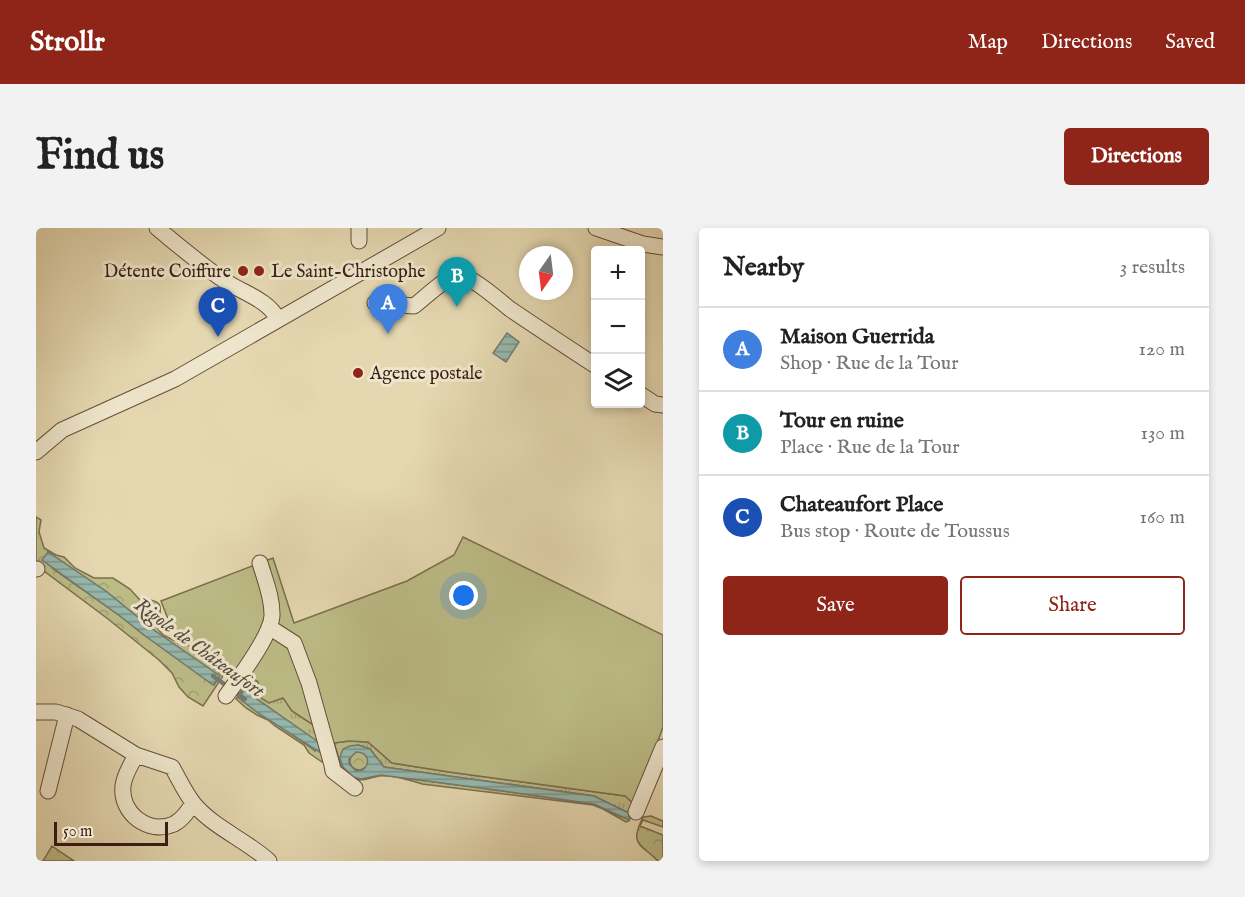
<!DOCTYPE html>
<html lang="en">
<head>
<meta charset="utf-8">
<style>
  :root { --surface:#fff; --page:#f2f2f2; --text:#222; --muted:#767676; --line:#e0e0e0; --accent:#8f2418 }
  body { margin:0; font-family:"IM FELL English",serif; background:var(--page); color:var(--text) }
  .controls { position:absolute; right:18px; top:18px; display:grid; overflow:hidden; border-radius:6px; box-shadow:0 3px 9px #0003 }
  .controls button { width:54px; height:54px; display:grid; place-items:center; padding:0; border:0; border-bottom:2px solid var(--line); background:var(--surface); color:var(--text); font:30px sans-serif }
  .compass { position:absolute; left:483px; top:18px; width:54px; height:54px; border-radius:50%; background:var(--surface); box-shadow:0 3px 9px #0003; rotate:194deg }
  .scale { position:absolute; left:18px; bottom:15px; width:114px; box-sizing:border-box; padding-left:6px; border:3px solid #3b1f13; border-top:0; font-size:16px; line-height:21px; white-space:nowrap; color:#3b1f13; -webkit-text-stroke:4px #eee6cc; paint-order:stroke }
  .you { position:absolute; left:428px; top:368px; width:21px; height:21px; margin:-15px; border:4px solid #fff; border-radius:50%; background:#1a73e8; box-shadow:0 0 0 9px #1a73e833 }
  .badge { display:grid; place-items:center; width:39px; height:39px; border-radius:50%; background:var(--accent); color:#fff; font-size:20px; font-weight:700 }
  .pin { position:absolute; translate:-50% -50px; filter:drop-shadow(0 2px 3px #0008) }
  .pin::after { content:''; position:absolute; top:32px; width:21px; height:18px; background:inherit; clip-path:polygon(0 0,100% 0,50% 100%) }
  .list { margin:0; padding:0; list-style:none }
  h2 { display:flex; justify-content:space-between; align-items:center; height:78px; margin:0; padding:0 24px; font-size:26px }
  h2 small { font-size:20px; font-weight:400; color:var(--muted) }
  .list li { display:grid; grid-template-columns:39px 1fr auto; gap:18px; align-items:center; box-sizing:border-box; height:84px; padding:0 24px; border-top:2px solid var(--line) }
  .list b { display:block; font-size:22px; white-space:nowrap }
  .list p { margin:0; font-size:20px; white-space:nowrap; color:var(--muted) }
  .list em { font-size:20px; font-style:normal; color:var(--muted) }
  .actions { display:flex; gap:12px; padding:18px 24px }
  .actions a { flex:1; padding:14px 0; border:2px solid var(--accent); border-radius:6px; text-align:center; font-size:21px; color:var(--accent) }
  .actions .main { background:var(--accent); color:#fff }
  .icon { flex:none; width:33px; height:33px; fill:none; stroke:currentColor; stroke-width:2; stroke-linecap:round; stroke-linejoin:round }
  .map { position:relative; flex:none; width:627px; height:633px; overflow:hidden; border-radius:6px }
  header { display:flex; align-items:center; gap:36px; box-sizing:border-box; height:84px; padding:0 30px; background:var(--accent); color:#fff }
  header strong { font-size:28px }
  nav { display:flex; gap:33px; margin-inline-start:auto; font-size:21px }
  .intro { display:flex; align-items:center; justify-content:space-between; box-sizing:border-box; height:144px; padding:0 36px }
  h1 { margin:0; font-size:42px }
  .button { padding:15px 27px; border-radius:6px; background:var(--accent); color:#fff; font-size:21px; font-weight:700 }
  main { display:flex; gap:36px; padding:0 36px }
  aside { flex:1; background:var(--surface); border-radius:6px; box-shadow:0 3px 9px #0003 }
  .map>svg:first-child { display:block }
  .grass { fill:url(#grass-tufts); stroke:#7c6e4d; stroke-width:1.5; fill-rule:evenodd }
  .forest { fill:url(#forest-crowns); stroke:#7c6e4d; stroke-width:1.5; fill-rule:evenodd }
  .garden { fill:#bcbc87; stroke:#7c6e4d; stroke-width:1.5 }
  .water { fill:url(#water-rules); stroke:#727b70; stroke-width:1.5; fill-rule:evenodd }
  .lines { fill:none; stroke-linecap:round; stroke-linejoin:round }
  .stream { stroke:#727b70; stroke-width:4.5 }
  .minor-casing { stroke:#664d3a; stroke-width:17 }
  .minor { stroke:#eee6cc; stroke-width:15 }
  .poi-dot { fill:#8f2418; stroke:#eee6cc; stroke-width:2 }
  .labels { text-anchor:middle; stroke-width:6; stroke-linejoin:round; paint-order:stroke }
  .poi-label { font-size:18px; fill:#3b1f13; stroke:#eee6cc; text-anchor:start }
  .water-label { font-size:20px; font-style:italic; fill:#564d42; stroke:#eee6cc }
</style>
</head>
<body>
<header>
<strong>Strollr</strong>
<nav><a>Map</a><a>Directions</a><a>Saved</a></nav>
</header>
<div class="intro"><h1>Find us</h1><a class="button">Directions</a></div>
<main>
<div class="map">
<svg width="627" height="633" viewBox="0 0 627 633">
  <defs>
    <pattern id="grass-tufts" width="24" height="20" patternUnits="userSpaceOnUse" patternTransform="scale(1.5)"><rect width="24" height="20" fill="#bcbc87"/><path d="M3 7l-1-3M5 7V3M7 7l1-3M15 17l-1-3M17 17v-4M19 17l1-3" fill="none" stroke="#a2a174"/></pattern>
    <pattern id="forest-crowns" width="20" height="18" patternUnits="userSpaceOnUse" patternTransform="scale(1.5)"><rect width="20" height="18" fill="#bcbc87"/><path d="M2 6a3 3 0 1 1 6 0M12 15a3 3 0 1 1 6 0" fill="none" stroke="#a2a174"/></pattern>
    <pattern id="water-rules" width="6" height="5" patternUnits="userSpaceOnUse" patternTransform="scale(1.5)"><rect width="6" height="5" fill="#96b9ae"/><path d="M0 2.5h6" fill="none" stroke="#7c968c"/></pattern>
  </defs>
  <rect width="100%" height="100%" fill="#e5d8b1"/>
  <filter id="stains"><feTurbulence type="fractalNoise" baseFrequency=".00333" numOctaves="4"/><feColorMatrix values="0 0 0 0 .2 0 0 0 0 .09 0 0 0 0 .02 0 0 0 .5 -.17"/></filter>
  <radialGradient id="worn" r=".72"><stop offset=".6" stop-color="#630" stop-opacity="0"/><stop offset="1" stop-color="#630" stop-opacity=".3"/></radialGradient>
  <path class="grass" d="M205,450H217L222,454L225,469H247L256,483L276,496L285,505L288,531L286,534L273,525L268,517L239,498L232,492L221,487L210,480L200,471L210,456ZM208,462L283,515L279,523C254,504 227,489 203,470Z
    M313,513L332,514L356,535L413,544L590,568L599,577L593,593L590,594L567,581L557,577L386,556C373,552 357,547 343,548C337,549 330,552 324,552C305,551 303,528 298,515ZM322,517L334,521L348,539L558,568L594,586L585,589L566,579L558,576L460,562L345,547L325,551L316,549L311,544Z
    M16,618L38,633H7Z"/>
  <path class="forest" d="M0,289L5,292L3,304L8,320L20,327L28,329L39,340L58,350H77L94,361L103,371C131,372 124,378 122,401L127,407L137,412H145L152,417L162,427L187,448L167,478L152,469L143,459L136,445L123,432L72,391L0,337ZM12,324L71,364L115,400L183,449L178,457L108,407L84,388L16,340Z
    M314 533a9 9 0 1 1 18 0a9 9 0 1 1-18 0Z
    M615,588L627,593V599L607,592L604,598L627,607V633H622C604,615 593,617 607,589Z"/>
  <path class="garden" d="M427,309L627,407V499L599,577L589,568L413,544L356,535L332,514L313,513L298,515L285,505L276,496L256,483L247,470L233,475L225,470L222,454L217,450H205L189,442L161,423L157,419L151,405L139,409L125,373L237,330L258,395L371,353L418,327Z"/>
  <path class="water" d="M471,105L483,114L470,134L457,125Z
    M12,324L71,364L115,400L184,448L177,457L108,407L84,388L6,332Z
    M208,462L281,513L283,515L285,525L222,485L203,470Z
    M322,517L334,521L348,539L558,568L595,586L593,592L558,576L460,562L345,547L325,551L317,549L307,539L304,530L305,526L307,521L314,518ZM320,524C332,524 335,534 327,542L320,543L313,536V531Z"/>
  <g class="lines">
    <path class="stream" d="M177,448L209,471"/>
    <defs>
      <path id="minor" d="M121,0C143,18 165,37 189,53C207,65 231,71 242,91
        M560,0L607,16L627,19
        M323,13V0
        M339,75L378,78C389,70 411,47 424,47C435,48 464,73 474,81C502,100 531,119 560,138
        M604,166L619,176L627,177
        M0,224L26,202L139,151L402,0
        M0,341H1
        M233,399L258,415L273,455L296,537L297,543L319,560
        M190,468C202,451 237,406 236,386C236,368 229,352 224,335
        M0,484H20L42,491L100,527L136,539C143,551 149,565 158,576C178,600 210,612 233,633
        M100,527C95,537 88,547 87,558C84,585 112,607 138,596C147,591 152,583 157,575
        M12,563L31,487
        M600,584L627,519"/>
    </defs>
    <use href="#minor" class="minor-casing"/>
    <use href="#minor" class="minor"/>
  </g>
  <g class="poi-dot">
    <circle cx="207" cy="43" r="6"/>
    <circle cx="223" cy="43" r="6"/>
    <circle cx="322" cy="145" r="6"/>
  </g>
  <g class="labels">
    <g class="poi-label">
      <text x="195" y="49" text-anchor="end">Détente Coiffure</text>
      <text x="235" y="49">Le Saint-Christophe</text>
      <text x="334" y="151">Agence postale</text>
    </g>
    <g class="water-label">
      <text transform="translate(164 419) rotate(36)" y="7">Rigole de Châteaufort</text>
    </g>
  </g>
  <rect width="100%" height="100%" filter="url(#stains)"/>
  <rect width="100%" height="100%" fill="url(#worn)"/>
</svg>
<div class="controls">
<button>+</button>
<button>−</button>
<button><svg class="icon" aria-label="layers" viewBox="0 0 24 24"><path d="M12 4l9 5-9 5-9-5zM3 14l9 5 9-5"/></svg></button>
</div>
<svg class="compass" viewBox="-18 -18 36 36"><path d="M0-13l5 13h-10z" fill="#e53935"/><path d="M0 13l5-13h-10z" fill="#767676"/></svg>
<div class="scale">50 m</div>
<div class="you"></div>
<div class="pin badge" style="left:352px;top:106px;background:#3f7fe0">A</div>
<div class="pin badge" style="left:421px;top:79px;background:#0f9aa8">B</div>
<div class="pin badge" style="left:182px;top:109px;background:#1a4fb4">C</div>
</div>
<aside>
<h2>Nearby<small>3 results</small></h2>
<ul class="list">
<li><span class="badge" style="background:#3f7fe0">A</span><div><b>Maison Guerrida</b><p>Shop · Rue de la Tour</p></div><em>120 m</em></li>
<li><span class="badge" style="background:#0f9aa8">B</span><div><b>Tour en ruine</b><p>Place · Rue de la Tour</p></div><em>130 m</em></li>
<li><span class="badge" style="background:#1a4fb4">C</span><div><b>Chateaufort Place</b><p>Bus stop · Route de Toussus</p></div><em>160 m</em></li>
</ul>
<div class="actions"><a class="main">Save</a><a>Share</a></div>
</aside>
</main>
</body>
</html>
